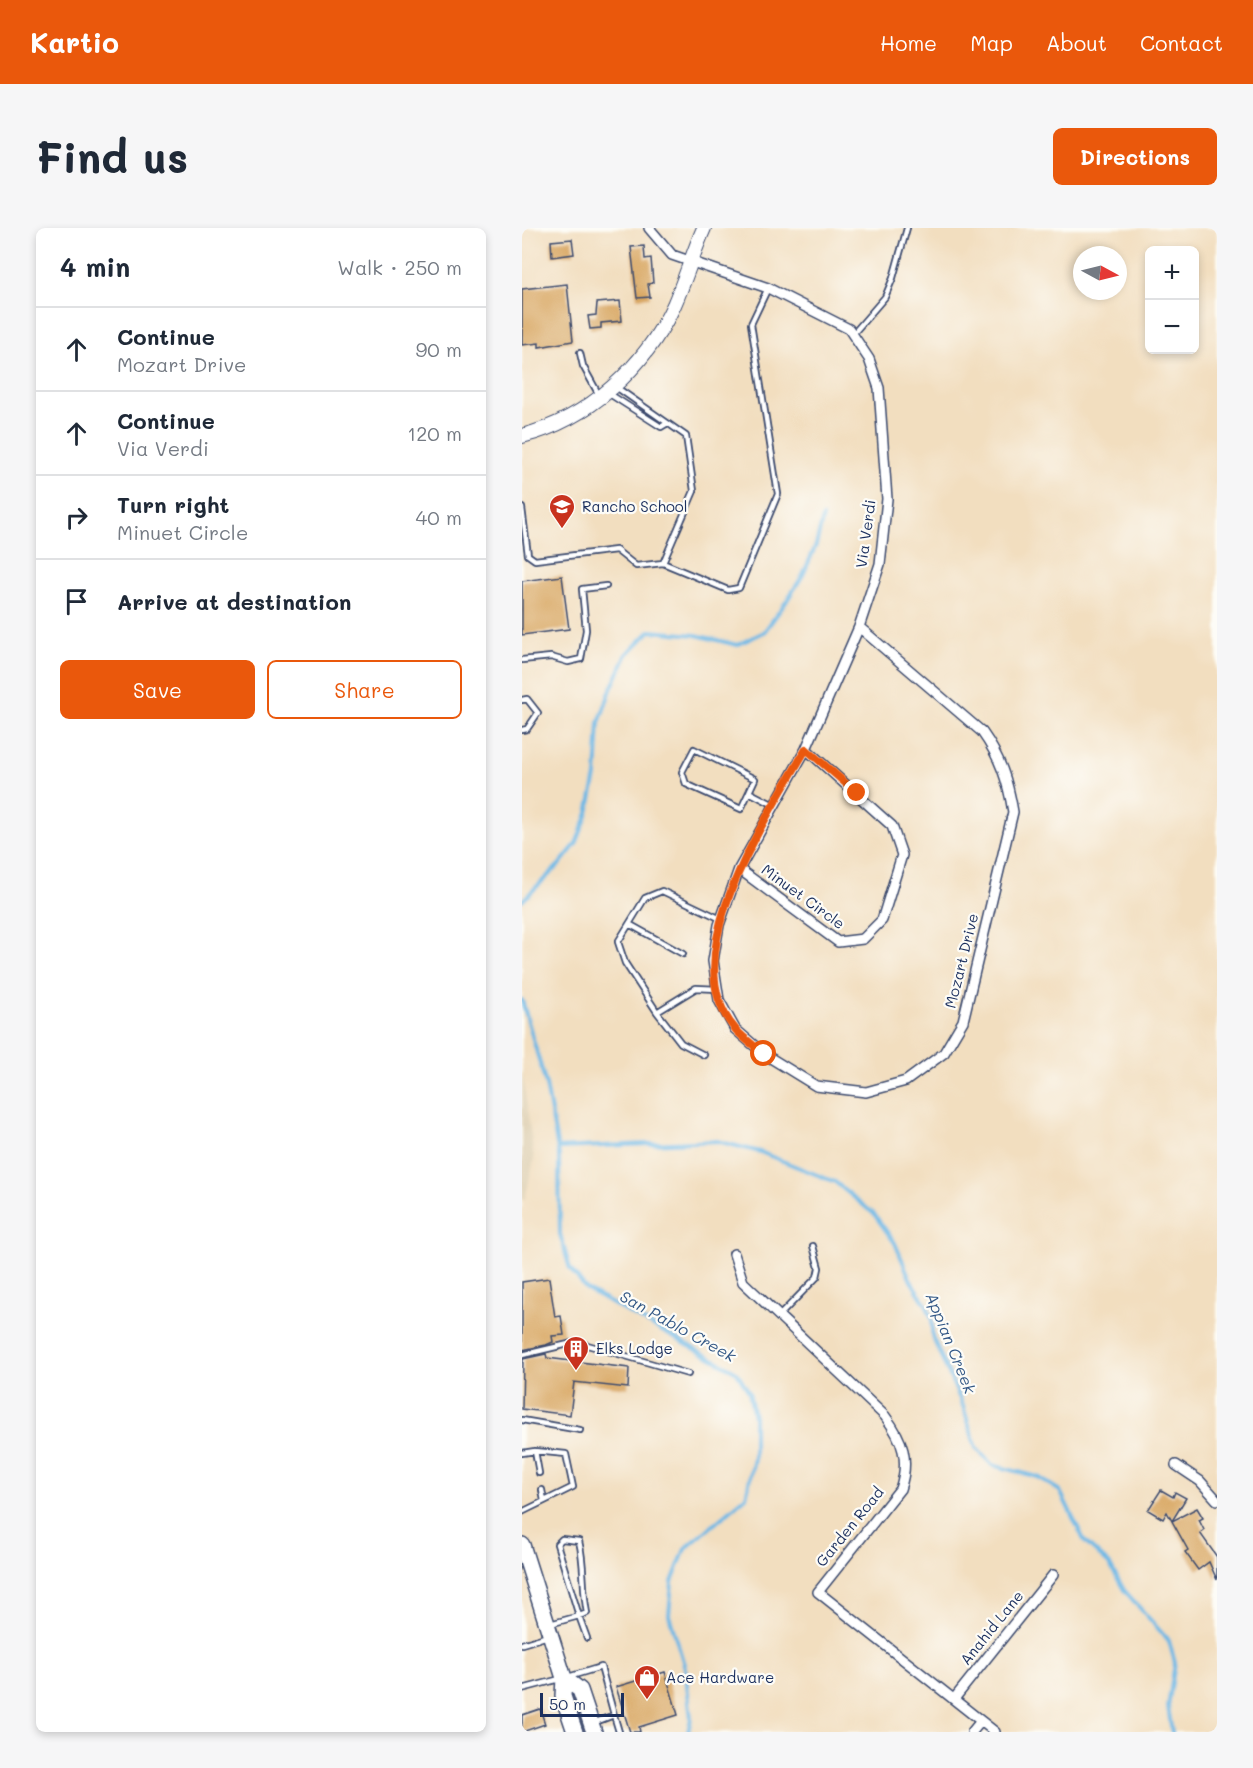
<!DOCTYPE html>
<html lang="en">
<head>
<meta charset="utf-8">
<style>
  :root { --surface:#fff; --page:#f6f6f7; --text:#1f2937; --muted:#747a83; --line:#e0e1e3; --accent:#ea580c }
  body { margin:0; font-family:Mali,sans-serif; background:var(--page); color:var(--text) }
  .controls { position:absolute; right:18px; top:18px; display:grid; overflow:hidden; border-radius:9px; box-shadow:0 3px 9px #0003 }
  .controls button { width:54px; height:54px; display:grid; place-items:center; padding:0; border:0; border-bottom:2px solid var(--line); background:var(--surface); color:var(--text); font:30px sans-serif }
  .compass { position:absolute; left:551px; top:18px; width:54px; height:54px; border-radius:50%; background:var(--surface); box-shadow:0 3px 9px #0003; rotate:97deg }
  .scale { position:absolute; left:18px; bottom:15px; width:84px; box-sizing:border-box; padding-left:6px; border:3px solid #1b2f5e; border-top:0; font-size:16px; line-height:21px; white-space:nowrap; color:#1b2f5e; -webkit-text-stroke:4px #fdfcf7; paint-order:stroke }
  .stop { position:absolute; width:18px; height:18px; margin:-14px; border:4px solid #ea580c; border-radius:50%; background:#fff }
  .stop.end { background:#ea580c; border-color:#fff; box-shadow:0 2px 6px #0008 }
  .list { margin:0; padding:0; list-style:none }
  h2 { display:flex; justify-content:space-between; align-items:center; height:78px; margin:0; padding:0 24px; font-size:26px }
  h2 small { font-size:20px; font-weight:400; color:var(--muted) }
  .list li { display:grid; grid-template-columns:39px 1fr auto; gap:18px; align-items:center; box-sizing:border-box; height:84px; padding:0 24px; border-top:2px solid var(--line) }
  .list b { display:block; font-size:22px; white-space:nowrap }
  .list p { margin:0; font-size:20px; white-space:nowrap; color:var(--muted) }
  .list em { font-size:20px; font-style:normal; color:var(--muted) }
  .actions { display:flex; gap:12px; padding:18px 24px }
  .actions a { flex:1; padding:14px 0; border:2px solid var(--accent); border-radius:9px; text-align:center; font-size:21px; color:var(--accent) }
  .actions .main { background:var(--accent); color:#fff }
  .icon { flex:none; width:33px; height:33px; fill:none; stroke:currentColor; stroke-width:2; stroke-linecap:round; stroke-linejoin:round }
  .map { position:relative; flex:none; width:695px; height:1504px; overflow:hidden; border-radius:9px }
  header { display:flex; align-items:center; gap:36px; box-sizing:border-box; height:84px; padding:0 30px; background:var(--accent); color:#fff }
  header strong { font-size:28px }
  nav { display:flex; gap:33px; margin-inline-start:auto; font-size:21px }
  .intro { display:flex; align-items:center; justify-content:space-between; box-sizing:border-box; height:144px; padding:0 36px }
  h1 { margin:0; font-size:42px }
  .button { padding:15px 27px; border-radius:9px; background:var(--accent); color:#fff; font-size:21px; font-weight:700 }
  main { display:flex; gap:36px; padding:0 36px }
  aside { flex:1; background:var(--surface); border-radius:9px; box-shadow:0 3px 9px #0003 }
  .map>svg:first-child { display:block }
  .built { fill:#e0d2b6 }
  .lines { fill:none; stroke-linecap:round; stroke-linejoin:round }
  .stream { stroke:#6cb7e5; stroke-width:4 }
  .building { fill:#d8a660 }
  .lane-casing { stroke:#3b496d; stroke-width:8 }
  .street-casing { stroke:#3b496d; stroke-width:12 }
  .secondary-casing { stroke:#3b496d; stroke-width:16 }
  .primary-casing { stroke:#3b496d; stroke-width:18 }
  .lane { stroke:#fff; stroke-width:4.5 }
  .street { stroke:#fff; stroke-width:9 }
  .secondary { stroke:#fff; stroke-width:14 }
  .primary { stroke:#fff; stroke-width:15 }
  .route { stroke:#ea580c; stroke-width:8 }
  .labels { text-anchor:middle; stroke-width:4.5; stroke-linejoin:round; paint-order:stroke }
  .poi-label { font-size:15px; fill:#1b2f5e; stroke:#fdfcf7; text-anchor:start }
  .street-label { font-size:15px; fill:#1b2f5e; stroke:#fdfcf7 }
  .water-label { font-size:16px; font-style:italic; fill:#335886; stroke:#fdfcf7 }
</style>
</head>
<body>
<header>
<strong>Kartio</strong>
<nav><a>Home</a><a>Map</a><a>About</a><a>Contact</a></nav>
</header>
<div class="intro"><h1>Find us</h1><a class="button">Directions</a></div>
<main>
<aside>
<h2>4 min<small>Walk · 250 m</small></h2>
<ul class="list">
<li><svg class="icon" aria-label="ahead" viewBox="0 0 24 24"><path d="M12 20V5M6 11l6-6 6 6"/></svg><div><b>Continue</b><p>Mozart Drive</p></div><em>90 m</em></li>
<li><svg class="icon" aria-label="ahead" viewBox="0 0 24 24"><path d="M12 20V5M6 11l6-6 6 6"/></svg><div><b>Continue</b><p>Via Verdi</p></div><em>120 m</em></li>
<li><svg class="icon" aria-label="right" viewBox="0 0 24 24"><path d="M7 20v-9h11M14 6l5 5-5 5"/></svg><div><b>Turn right</b><p>Minuet Circle</p></div><em>40 m</em></li>
<li><svg class="icon" aria-label="arrive" viewBox="0 0 24 24"><path d="M6 21V4h12l-3 4 3 4H6"/></svg><div><b>Arrive at destination</b></div></li>
</ul>
<div class="actions"><a class="main">Save</a><a>Share</a></div>
</aside>
<div class="map">
<svg width="695" height="1504" viewBox="0 0 695 1504">
  <rect width="100%" height="100%" fill="#fdfcf7"/>
  <filter id="ink" filterUnits="userSpaceOnUse"><feTurbulence type="fractalNoise" baseFrequency=".0167" numOctaves="2"/><feDisplacementMap in="SourceGraphic" scale="12" xChannelSelector="R" yChannelSelector="G"/><feConvolveMatrix kernelMatrix="1 2 1 2 8 2 1 2 1" color-interpolation-filters="sRGB"/></filter>
  <filter id="wash" filterUnits="userSpaceOnUse"><feTurbulence type="fractalNoise" baseFrequency=".008" numOctaves="4" result="noise"/><feDisplacementMap in="SourceGraphic" scale="24" xChannelSelector="R" yChannelSelector="G"/><feGaussianBlur stdDeviation="1.35" result="paint"/><feColorMatrix in="noise" values="0 0 0 0 0 0 0 0 0 0 0 0 0 0 0 0 0 1.4 0 .05"/><feComposite in="paint" operator="in"/></filter>
  <g filter="url(#wash)">
    <rect width="100%" height="100%" fill="#f2debf"/>
    <path class="built" d="M0,841L12,931L3,971H0Z"/>
    <g class="lines">
      <path class="stream" d="M0,673L38,636L54,616L66,585L74,548L77,495L89,461L105,426L128,403L174,407L215,417L242,404L264,374L281,347L294,317L301,289
        M0,772L24,857L37,927L38,1006L48,1041L65,1062L215,1144L227,1164L232,1189V1230L224,1269L163,1321L150,1354L147,1387L163,1440L169,1490L166,1504
        M36,920L195,913L238,924L313,954L352,986L373,1015L389,1053L405,1078L410,1092V1108L441,1178L454,1220L470,1237L516,1249L538,1263L563,1314L588,1337L602,1362L647,1413L653,1435L646,1479L650,1504"/>
    </g>
    <g id="blocks">
      <path class="building" d="M50,11L52,26L30,29L29,13Z
        M122,18L123,31L129,30L131,55L126,56L128,69L115,70L109,19Z
        M45,56L51,113L17,119V115L0,117V61Z
        M98,73L100,93L79,95V100L68,101L66,88L74,87L75,75Z
        M40,348L47,401L0,407V353Z
        M27,1050L33,1089L39,1088L42,1107L30,1108L31,1114L24,1117L0,1122V1054Z
        M24,1126L25,1130L107,1140L106,1160L52,1154L48,1187L0,1181L1,1131Z
        M639,1262L651,1269L653,1264L664,1270L650,1293L645,1284L641,1291L626,1282Z
        M675,1280L681,1290L677,1292L682,1302L678,1305L695,1329V1352L687,1334L676,1342L663,1324L666,1322L650,1293Z
        M143,1444L156,1487L117,1499L118,1504H108L94,1459Z
        M18,1481L23,1496L0,1504V1487Z"/>
    </g>
  </g>
  <g filter="url(#ink)">
    <use href="#blocks" fill-opacity="0" stroke="#3b496d" stroke-width="1.5"/>
    <g class="lines">
      <defs>
        <path id="lane" d="M331,106L363,69L371,50L385,0
          M58,125L61,138L77,167
          M86,165L136,197L139,199L144,196
          M0,280L6,327L13,332L94,322L114,338L141,335L172,263L164,208L94,159
          M141,335L206,362L217,360L256,266L229,96L246,60
          M0,432L29,429L46,434L59,431L64,402L60,361L84,358
          M0,472L5,471L16,485L5,501L0,502
          M227,564L219,581L164,556L160,544L172,521L233,551L227,564L252,577
          M107,696L161,726
          M135,784L103,735L96,714L123,670L140,663L199,691
          M182,827L159,815L135,784L174,760L196,761
          M257,1088L295,1049L297,1040L291,1018
          M0,1127L55,1114L166,1146
          M0,1192L58,1202
          M13,1223L17,1245
          M0,1225L13,1223L44,1226L51,1259L0,1284
          M20,1262L22,1273
          M40,1311L57,1313C63,1337 60,1361 65,1385L57,1388L35,1316Z
          M28,1396L57,1388L65,1410
          M0,1416L26,1408
          M46,1449L79,1439L92,1487
          M0,1461L38,1451
          M71,1495L92,1487L97,1504"/>
        <path id="street" d="M127,0L150,27L246,60L327,101L347,131L357,160L365,271L358,336L337,399L284,521L217,641L197,697L191,733L197,772L213,801L242,826L294,858L344,864L384,853L422,825L441,793L491,584C486,553 478,529 460,504L337,399
          M217,641L316,714L341,711L360,692L380,627L370,598L284,521
          M212,1026L221,1054L363,1188C381,1212 388,1232 378,1261L296,1364L473,1504
          M654,1237L678,1253L695,1272
          M432,1471L531,1347
          M450,1504L459,1493"/>
        <path id="secondary" d="M0,208C67,191 123,139 152,77C163,52 171,25 182,0"/>
        <path id="primary" d="M0,1317L42,1450L41,1468L53,1504
          M42,1450L58,1462L72,1504"/>
      </defs>
      <use href="#lane" class="lane-casing"/>
      <use href="#street" class="street-casing"/>
      <use href="#secondary" class="secondary-casing"/>
      <use href="#primary" class="primary-casing"/>
      <use href="#lane" class="lane"/>
      <use href="#street" class="street"/>
      <use href="#secondary" class="secondary"/>
      <use href="#primary" class="primary"/>
    </g>
  </g>
  <g class="lines" filter="url(#ink)">
    <path class="route" d="M242,826C233,818 222,811 214,802C149,729 246,588 284,521L335,565"/>
  </g>
  <defs>
    <symbol id="school-pin" viewBox="-11 -11 22 30"><path d="M0 17L-7.5 6A9.5 9.5 0 1 1 7.5 6Z" fill="#c8321e" stroke="#fdfcf7"/><path d="M0-5L7-2L0 1L-7-2ZM-4 1L0 2.5L4 1V4Q0 6-4 4Z" fill="#fff"/></symbol>
    <symbol id="building-pin" viewBox="-11 -11 22 30"><path d="M0 17L-7.5 6A9.5 9.5 0 1 1 7.5 6Z" fill="#c8321e" stroke="#fdfcf7"/><path d="M-4-6H4V6H1V3H-1V6H-4ZM-2.5-4.3h1.7v1.8h-1.7ZM.8-4.3h1.7v1.8H.8ZM-2.5-1h1.7V.8h-1.7ZM.8-1h1.7V.8H.8Z" fill="#fff"/></symbol>
    <symbol id="shop-pin" viewBox="-11 -11 22 30"><path d="M0 17L-7.5 6A9.5 9.5 0 1 1 7.5 6Z" fill="#c8321e" stroke="#fdfcf7"/><path d="M-5-2.5h2.3a2.7 3.5 0 0 1 5.4 0H5L5.5 6h-11ZM-1.5-2.5h3a1.5 2.3 0 0 0-3 0Z" fill="#fff"/></symbol>
  </defs>
  <g fill-rule="evenodd">
    <use href="#school-pin" x="25" y="264" width="30" height="40"/>
    <use href="#building-pin" x="39" y="1106" width="30" height="40"/>
    <use href="#shop-pin" x="110" y="1435" width="30" height="40"/>
  </g>
  <g class="labels">
    <g class="poi-label">
      <text x="60" y="284">Rancho School</text>
      <text x="74" y="1126">Elks Lodge</text>
      <text x="144" y="1455">Ace Hardware</text>
    </g>
    <g class="street-label">
      <text transform="translate(344 306) rotate(-82)" y="5">Via Verdi</text>
      <text transform="translate(281 669) rotate(36)" y="5">Minuet Circle</text>
      <text transform="translate(440 733) rotate(-76)" y="5">Mozart Drive</text>
      <text transform="translate(328 1299) rotate(-51)" y="5">Garden Road</text>
      <text transform="translate(470 1400) rotate(-51)" y="5">Anahid Lane</text>
    </g>
    <g class="water-label">
      <text transform="translate(156 1098) rotate(29)" y="6">San Pablo Creek</text>
      <text transform="translate(429 1115) rotate(68)" y="6">Appian Creek</text>
    </g>
  </g>
</svg>
<div class="controls">
<button>+</button>
<button>−</button>
</div>
<svg class="compass" viewBox="-18 -18 36 36"><path d="M0-13l5 13h-10z" fill="#e53935"/><path d="M0 13l5-13h-10z" fill="#747a83"/></svg>
<div class="scale">50 m</div>
<div class="stop" style="left:242px;top:826px"></div>
<div class="stop end" style="left:335px;top:565px"></div>
</div>
</main>
</body>
</html>
